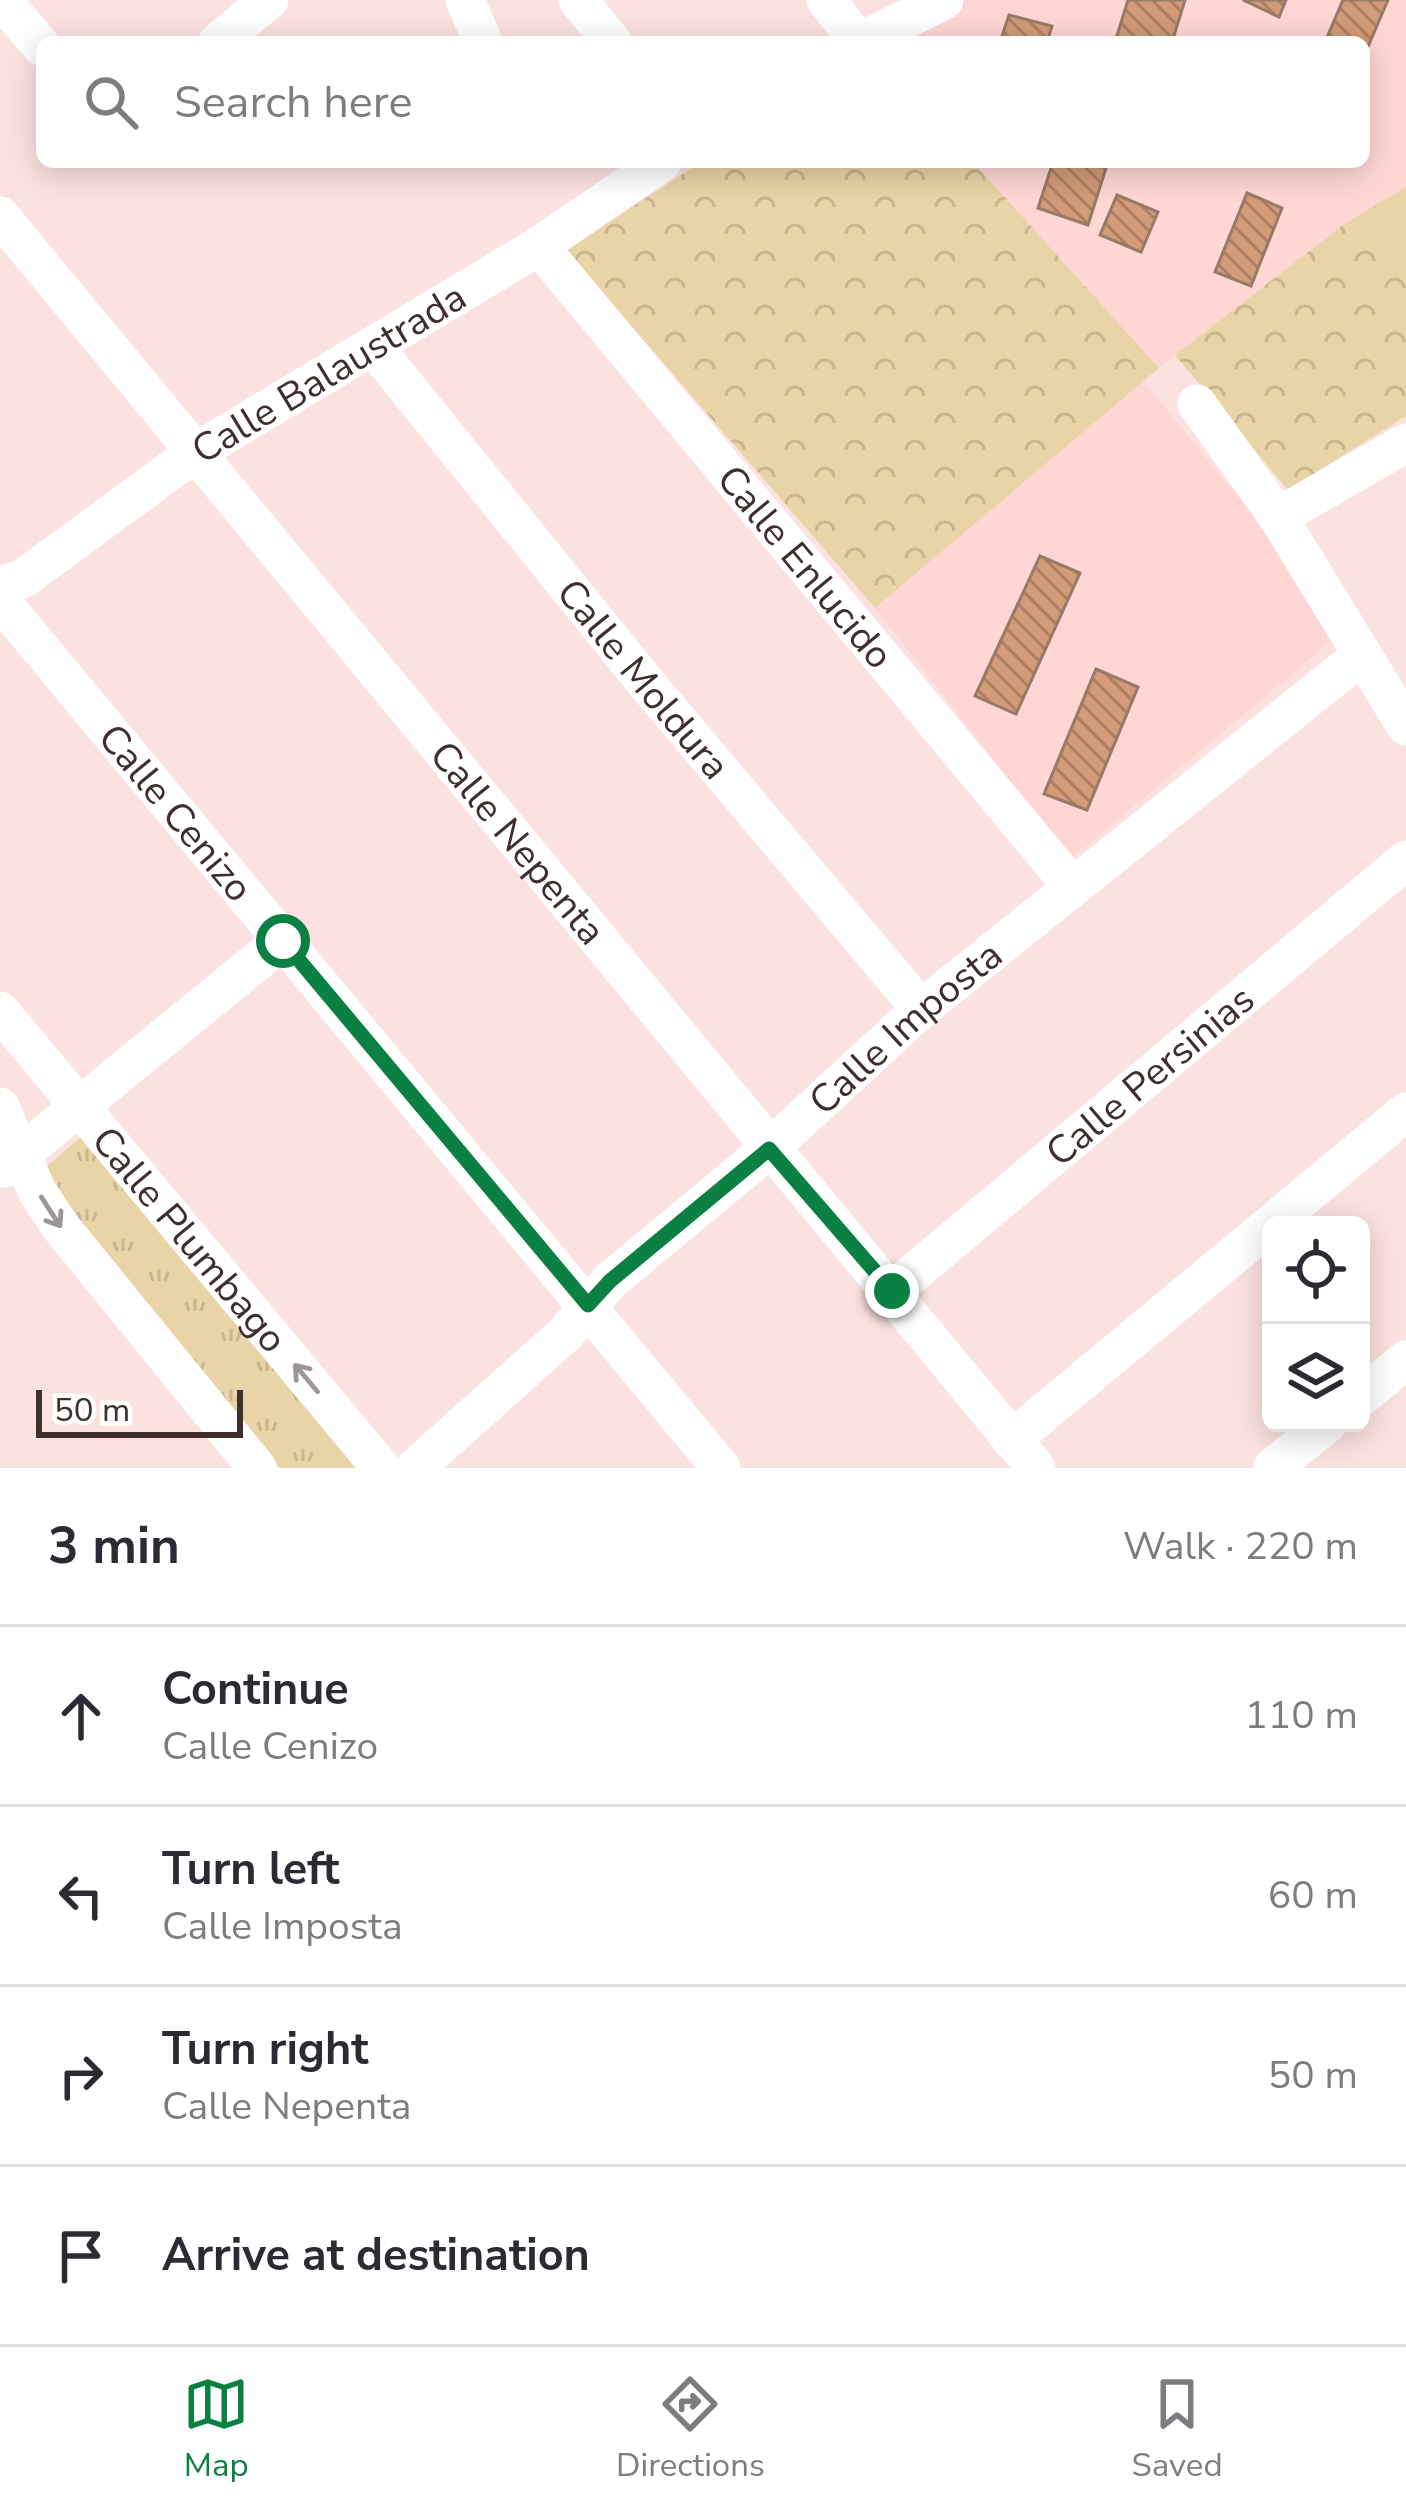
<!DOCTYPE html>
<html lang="en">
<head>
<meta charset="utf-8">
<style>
  :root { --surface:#fff; --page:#f2f2f3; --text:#2b2b33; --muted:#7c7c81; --line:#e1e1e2; --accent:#0b8043 }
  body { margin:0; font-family:"Nunito Sans",sans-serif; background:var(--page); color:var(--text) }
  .controls { position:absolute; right:36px; bottom:36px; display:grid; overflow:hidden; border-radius:18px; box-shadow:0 6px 30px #0003 }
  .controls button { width:108px; height:108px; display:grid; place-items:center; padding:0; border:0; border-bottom:3px solid var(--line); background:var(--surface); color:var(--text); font:60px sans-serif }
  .scale { position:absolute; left:36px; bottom:30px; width:207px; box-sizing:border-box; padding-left:12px; border:6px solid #3e2e2d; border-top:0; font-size:33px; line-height:42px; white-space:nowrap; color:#3e2e2d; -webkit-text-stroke:9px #fff; paint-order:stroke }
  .stop { position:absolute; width:36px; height:36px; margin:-27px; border:9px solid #0b8043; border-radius:50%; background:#fff }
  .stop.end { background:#0b8043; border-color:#fff; box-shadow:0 3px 12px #0008 }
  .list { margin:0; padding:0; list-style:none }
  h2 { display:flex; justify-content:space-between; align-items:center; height:156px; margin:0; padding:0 48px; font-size:51px }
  h2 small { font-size:39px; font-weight:400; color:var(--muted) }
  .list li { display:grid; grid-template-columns:78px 1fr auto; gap:36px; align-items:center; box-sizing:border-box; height:180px; padding:0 48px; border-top:3px solid var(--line) }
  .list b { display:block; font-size:45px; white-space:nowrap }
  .list p { margin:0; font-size:39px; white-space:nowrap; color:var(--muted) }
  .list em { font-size:39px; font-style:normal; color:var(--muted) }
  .icon { flex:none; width:66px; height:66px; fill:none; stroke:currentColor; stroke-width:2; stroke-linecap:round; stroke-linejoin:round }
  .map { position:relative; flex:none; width:1406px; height:1468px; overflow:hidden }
  .search { position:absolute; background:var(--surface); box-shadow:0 6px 30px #0003; left:36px; right:36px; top:36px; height:132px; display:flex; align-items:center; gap:30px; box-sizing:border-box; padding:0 42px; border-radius:18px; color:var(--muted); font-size:45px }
  .sheet { height:876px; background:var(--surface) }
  nav { display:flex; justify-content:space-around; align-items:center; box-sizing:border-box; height:168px; border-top:3px solid var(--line); background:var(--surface); font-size:33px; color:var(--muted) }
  nav a { display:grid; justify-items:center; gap:6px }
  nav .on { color:var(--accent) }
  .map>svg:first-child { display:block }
  .built { fill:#fed7d5 }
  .grass { fill:url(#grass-tufts) }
  .park { fill:url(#park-crowns) }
  .garden { fill:#e9d4a7 }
  .building { fill:url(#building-back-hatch); stroke:#977a67; stroke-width:3 }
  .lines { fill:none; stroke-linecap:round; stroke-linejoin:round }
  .minor { stroke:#fff; stroke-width:39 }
  .oneway { stroke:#9e9696 }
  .route { stroke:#0b8043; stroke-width:15 }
  .labels { text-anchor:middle; stroke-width:12; stroke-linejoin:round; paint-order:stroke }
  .street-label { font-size:39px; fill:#3e2e2d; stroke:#fff }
</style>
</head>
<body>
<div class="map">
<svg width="1406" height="1468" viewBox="0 0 1406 1468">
  <defs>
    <pattern id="grass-tufts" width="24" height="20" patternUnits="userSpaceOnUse" patternTransform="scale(3)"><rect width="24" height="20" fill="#e9d4a7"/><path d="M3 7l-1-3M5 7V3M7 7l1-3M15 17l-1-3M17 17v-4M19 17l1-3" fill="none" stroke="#c9b690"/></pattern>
    <pattern id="park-crowns" width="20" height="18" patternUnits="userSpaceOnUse" patternTransform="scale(3)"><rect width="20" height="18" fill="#e9d4a7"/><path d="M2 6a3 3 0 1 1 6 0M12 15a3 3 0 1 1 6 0" fill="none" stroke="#c9b690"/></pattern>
    <pattern id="building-back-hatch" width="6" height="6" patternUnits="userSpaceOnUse" patternTransform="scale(3)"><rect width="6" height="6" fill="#d39b77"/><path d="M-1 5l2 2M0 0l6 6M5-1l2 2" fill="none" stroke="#ad7f62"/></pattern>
  </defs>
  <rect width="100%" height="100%" fill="#fbe2e1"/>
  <path class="built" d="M959,0H1406V187L1347,222L1159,368L973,162H1364V42H886Z
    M1143,381L1250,511L1335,638L1071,859L875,608Z"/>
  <path class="grass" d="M86,1133L369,1468H280L39,1173Z"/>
  <path class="park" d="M701,162H973L1159,368L875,608L566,250Z
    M1406,187V416L1288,490L1175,355L1347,222Z"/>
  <path class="garden" d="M1406,202V279L1375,218Z"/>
  <path class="building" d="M1128,0H1185L1172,42H1115Z
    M1243,0H1286L1279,17Z
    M1343,0H1388L1364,56V42H1325Z
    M1009,15L1052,26L1047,42H1000Z
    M1053,162H1087L1106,168L1088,225L1038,208Z
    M1247,193L1282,208L1251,286L1215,272Z
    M1117,195L1158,212L1141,252L1100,235Z
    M1040,556L1080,573L1016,714L975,696Z
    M1096,669L1138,687L1087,810L1044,794Z"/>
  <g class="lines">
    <g class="minor">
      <path d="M2,0L42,47"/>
      <path d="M465,0L483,42"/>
      <path d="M578,0L612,42"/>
      <path d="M826,0L859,42"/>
      <path d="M218,42L269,0"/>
      <path d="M860,42L944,0"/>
      <path id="s1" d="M0,216L1036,1468"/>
      <path id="s2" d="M539,246L1072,886"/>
      <path id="s3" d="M373,346L647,684L921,1009"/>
      <path d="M1197,404L1278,517L1406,726"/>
      <path d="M1278,517L1406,443"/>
      <path id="s4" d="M0,586L24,578L193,454L539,246L662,162"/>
      <path id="s5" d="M0,600L721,1468"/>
      <path id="s6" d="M0,1011L381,1468"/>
      <path d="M0,1107L37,1191L60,1226L257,1468"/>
      <path d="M4,1168L282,941"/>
      <path id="s7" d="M892,1291L1406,860"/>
      <path d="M1361,1397L1406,1360"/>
      <path d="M1011,1440L1406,1112"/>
      <path id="s8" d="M415,1468L565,1334L610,1281L769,1149L921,1009L1362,655"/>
      <path d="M1272,1468L1328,1423"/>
    </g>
  </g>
  <defs><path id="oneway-shaft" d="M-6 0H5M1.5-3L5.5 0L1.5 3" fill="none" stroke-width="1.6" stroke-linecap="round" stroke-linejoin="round" transform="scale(3)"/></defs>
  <g class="oneway">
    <use href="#oneway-shaft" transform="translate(51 1212) rotate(57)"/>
    <use href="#oneway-shaft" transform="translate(306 1378) rotate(-130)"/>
  </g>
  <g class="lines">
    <path class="route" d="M283,941L588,1305L610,1281L769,1149L892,1291"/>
  </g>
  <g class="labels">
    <g class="street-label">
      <text dy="14" stroke="none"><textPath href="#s4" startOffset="393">Calle Balaustrada</textPath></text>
      <text dy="14" stroke="none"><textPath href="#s2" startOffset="417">Calle Enlucido</textPath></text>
      <text dy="14" stroke="none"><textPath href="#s3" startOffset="429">Calle Moldura</textPath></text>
      <text dy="14" stroke="none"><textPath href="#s5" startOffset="276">Calle Cenizo</textPath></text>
      <text dy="14" stroke="none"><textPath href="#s1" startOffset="813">Calle Nepenta</textPath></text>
      <text dy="14" stroke="none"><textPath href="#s8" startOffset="660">Calle Imposta</textPath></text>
      <text dy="14" stroke="none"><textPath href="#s7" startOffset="336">Calle Persinias</textPath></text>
      <text dy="14" stroke="none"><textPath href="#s6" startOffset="297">Calle Plumbago</textPath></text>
    </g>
  </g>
</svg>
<div class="controls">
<button><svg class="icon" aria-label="locate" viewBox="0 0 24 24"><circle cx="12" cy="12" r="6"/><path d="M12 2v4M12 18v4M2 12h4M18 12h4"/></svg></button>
<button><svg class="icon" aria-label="layers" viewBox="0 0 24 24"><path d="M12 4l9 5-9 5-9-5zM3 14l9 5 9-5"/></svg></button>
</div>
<div class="scale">50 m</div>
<div class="stop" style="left:283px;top:941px"></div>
<div class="stop end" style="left:892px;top:1291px"></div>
<div class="search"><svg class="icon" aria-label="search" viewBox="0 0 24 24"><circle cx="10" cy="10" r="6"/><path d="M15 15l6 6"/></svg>Search here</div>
</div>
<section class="sheet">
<h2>3 min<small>Walk · 220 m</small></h2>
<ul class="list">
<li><svg class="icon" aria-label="ahead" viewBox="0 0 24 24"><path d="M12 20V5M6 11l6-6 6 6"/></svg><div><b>Continue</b><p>Calle Cenizo</p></div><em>110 m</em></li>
<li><svg class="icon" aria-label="left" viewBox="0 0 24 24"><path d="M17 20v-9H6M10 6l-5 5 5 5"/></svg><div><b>Turn left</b><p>Calle Imposta</p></div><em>60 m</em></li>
<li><svg class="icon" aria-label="right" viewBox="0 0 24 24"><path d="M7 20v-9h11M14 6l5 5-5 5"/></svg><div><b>Turn right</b><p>Calle Nepenta</p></div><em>50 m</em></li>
<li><svg class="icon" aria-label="arrive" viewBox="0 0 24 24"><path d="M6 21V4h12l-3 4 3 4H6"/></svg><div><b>Arrive at destination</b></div></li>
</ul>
</section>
<nav>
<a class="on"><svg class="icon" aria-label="map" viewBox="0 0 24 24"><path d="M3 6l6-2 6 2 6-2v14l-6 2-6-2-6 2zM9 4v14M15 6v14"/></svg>Map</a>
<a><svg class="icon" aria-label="directions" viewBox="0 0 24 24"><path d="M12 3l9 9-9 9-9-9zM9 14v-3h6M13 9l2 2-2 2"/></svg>Directions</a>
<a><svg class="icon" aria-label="saved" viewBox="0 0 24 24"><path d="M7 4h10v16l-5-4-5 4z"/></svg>Saved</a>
</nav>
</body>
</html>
